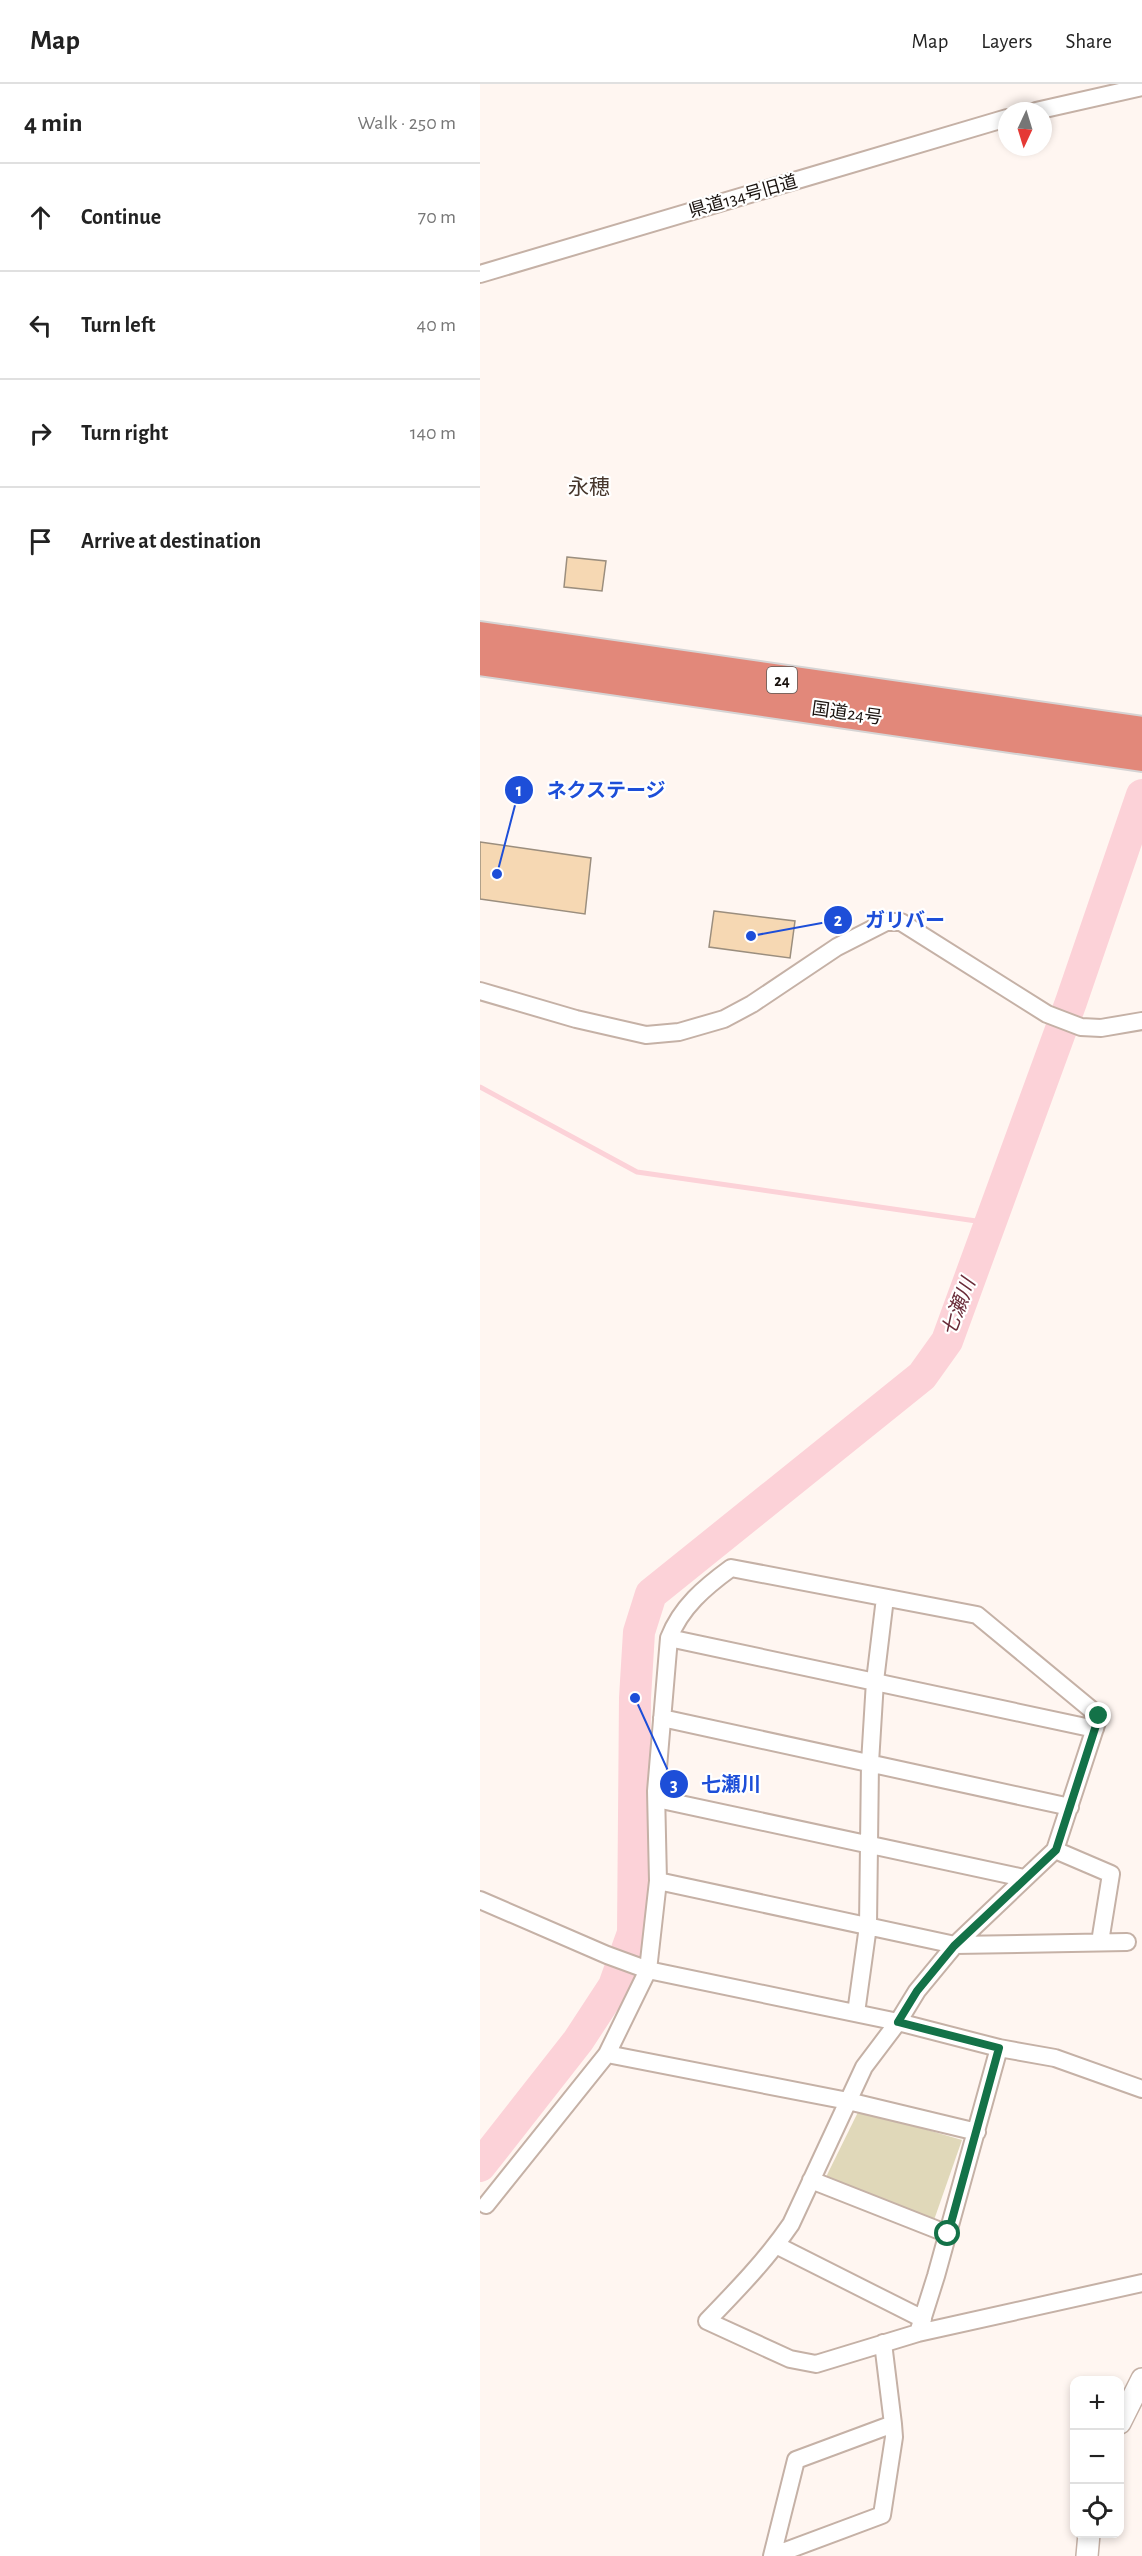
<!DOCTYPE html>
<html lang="en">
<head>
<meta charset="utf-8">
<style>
  :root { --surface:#fff; --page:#f2f2f2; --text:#222; --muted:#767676; --line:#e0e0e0 }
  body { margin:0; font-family:"Alegreya Sans","Noto Sans JP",sans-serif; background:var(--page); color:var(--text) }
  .controls { position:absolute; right:18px; bottom:18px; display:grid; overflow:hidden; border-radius:12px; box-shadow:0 3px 9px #0003 }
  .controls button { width:54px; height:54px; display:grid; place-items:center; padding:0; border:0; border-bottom:2px solid var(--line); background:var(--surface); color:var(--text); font:30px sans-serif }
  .compass { position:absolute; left:518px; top:18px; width:54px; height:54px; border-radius:50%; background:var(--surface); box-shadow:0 3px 9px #0003; rotate:184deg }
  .stop { position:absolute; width:18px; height:18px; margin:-14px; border:4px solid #137248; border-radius:50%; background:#fff }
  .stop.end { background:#137248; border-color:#fff; box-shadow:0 2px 6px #0008 }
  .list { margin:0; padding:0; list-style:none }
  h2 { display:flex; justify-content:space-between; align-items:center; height:78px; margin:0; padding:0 24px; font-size:26px }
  h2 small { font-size:20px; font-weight:400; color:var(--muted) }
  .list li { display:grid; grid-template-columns:39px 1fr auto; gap:18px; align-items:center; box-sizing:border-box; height:108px; padding:0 24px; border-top:2px solid var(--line) }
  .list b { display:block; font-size:22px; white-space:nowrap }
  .list em { font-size:20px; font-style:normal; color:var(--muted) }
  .icon { flex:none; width:33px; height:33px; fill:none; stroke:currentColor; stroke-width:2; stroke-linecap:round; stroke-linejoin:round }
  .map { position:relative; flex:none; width:662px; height:2472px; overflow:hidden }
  header { display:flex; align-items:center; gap:36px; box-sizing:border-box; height:84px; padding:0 30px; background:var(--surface); border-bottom:2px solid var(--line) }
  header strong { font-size:28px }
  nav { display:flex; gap:33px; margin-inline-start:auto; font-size:21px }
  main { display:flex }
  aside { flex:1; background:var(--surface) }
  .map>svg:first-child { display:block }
  .green { fill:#e0d8b9 }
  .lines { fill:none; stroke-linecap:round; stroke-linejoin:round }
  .stream { stroke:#fcd2d8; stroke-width:5 }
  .river { stroke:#fcd2d8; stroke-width:32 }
  .building { fill:#f6d8b3; stroke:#9b8e7e; stroke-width:1.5 }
  .minor-casing { stroke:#c5b1a6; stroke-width:20 }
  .tertiary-casing { stroke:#c5b1a6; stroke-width:24 }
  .trunk-casing { stroke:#d6d4d4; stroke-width:32 }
  .minor { stroke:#fff; stroke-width:16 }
  .tertiary { stroke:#fff; stroke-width:21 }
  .trunk { stroke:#e2887a; stroke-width:28 }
  .route { stroke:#137248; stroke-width:8 }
  .labels { text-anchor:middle; stroke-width:4.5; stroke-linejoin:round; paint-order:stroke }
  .shield { fill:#fff; stroke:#5e5956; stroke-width:1.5 }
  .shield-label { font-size:16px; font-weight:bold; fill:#19120e }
  .street-label { font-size:18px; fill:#19120e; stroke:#fff }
  .water-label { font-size:20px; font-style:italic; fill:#692b38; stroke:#fff }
  .quarter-label { font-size:21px; fill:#46362c; stroke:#fff }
  .leader { fill:none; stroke:#1d4ed8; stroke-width:2 }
  .callout-dot { fill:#1d4ed8; stroke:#fff; stroke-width:2 }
  .mark-label { font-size:18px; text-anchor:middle; font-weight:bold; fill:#fff }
  .callout-label { font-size:20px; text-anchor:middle; font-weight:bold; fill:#1d4ed8; stroke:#fff; stroke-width:4.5; stroke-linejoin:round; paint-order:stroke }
</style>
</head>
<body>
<header>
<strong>Map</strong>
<nav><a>Map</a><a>Layers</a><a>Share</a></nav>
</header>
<main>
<aside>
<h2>4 min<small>Walk · 250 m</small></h2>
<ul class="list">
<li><svg class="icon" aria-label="ahead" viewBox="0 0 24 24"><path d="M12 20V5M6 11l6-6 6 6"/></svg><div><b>Continue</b></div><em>70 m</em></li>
<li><svg class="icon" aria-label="left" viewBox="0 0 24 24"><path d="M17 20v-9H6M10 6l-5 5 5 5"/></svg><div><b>Turn left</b></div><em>40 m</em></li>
<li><svg class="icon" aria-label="right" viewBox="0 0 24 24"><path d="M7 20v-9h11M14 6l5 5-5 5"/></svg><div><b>Turn right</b></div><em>140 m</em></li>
<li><svg class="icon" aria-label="arrive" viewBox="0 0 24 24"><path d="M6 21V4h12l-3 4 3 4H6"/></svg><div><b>Arrive at destination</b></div></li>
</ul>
</aside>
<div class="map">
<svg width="662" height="2472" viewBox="0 0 662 2472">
  <rect width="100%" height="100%" fill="#fff6f1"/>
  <path class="green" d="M379,2026L482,2056L454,2136L346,2093Z"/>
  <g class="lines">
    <path class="stream" d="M0,1003L157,1088L510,1139"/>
    <path class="river" d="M0,2082L98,1957L134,1902L153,1849L155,1614L159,1548L171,1510L442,1292L467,1257L591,918L662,711"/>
  </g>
  <path class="building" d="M87,473L126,477L122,507L84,503Z
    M0,758L111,774L105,830L0,815Z
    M234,827L315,837L310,874L229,863Z"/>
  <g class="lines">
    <defs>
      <path id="minor" d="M556,27L662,3
        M0,190L527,34
        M0,907L96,935L166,951L199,948L244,935L272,920L357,863L406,838H421L567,930L601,943L621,944L662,937
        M189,1554L615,1645
        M182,1634L590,1723
        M177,1715L544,1794
        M575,1766L631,1790L620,1858
        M178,1797L475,1861L647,1858
        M0,1816L127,1871L168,1886L418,1938L519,1964L575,1974L662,2005
        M376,1929L388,1842L390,1679L395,1597L405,1514
        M127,1970L368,2017L497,2048
        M331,2096L468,2150
        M6,2121L127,1970L168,1886L178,1797L176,1707L189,1554C201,1523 225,1503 251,1484L497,1531L619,1632L575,1766L475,1861L437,1907L418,1938L384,1983L311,2140C287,2175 257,2206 227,2237L310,2275L336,2280L438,2249L662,2199
        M296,2161L443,2235
        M438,2249L456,2192L519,1964
        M403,2259L413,2340L414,2353L402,2431L292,2472L316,2376L413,2340"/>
      <path id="tertiary" d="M640,2339L662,2295
        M607,2472L609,2450"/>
      <path id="trunk" d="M0,552L662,647
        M0,577L662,673"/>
    </defs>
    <use href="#minor" class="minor-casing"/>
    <use href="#tertiary" class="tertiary-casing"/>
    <use href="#trunk" class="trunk-casing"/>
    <use href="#minor" class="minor"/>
    <use href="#tertiary" class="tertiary"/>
    <use href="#trunk" class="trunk"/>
  </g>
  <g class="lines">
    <path class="route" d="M468,2150L519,1964L418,1938L437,1907L474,1862L576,1766L619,1632"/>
  </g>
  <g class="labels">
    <rect class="shield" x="287" y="583" width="30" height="26" rx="4.5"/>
    <g class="shield-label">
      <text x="302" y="602">24</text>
    </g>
    <g class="street-label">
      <text transform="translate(263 112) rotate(-16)" y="6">県道134号旧道</text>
      <text transform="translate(367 629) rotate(8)" y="6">国道24号</text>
    </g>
    <g class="water-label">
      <text transform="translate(478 1223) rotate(-69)" y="7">七瀬川</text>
    </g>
    <g class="quarter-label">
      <text x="109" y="410">永穂</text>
    </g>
  </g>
  <path class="leader" d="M17 790L39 706M271 852L358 836M155 1614L194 1700"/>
  <g class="callout-dot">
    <circle cx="17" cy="790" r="6"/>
    <circle cx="271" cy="852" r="6"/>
    <circle cx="155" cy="1614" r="6"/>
    <circle cx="39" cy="706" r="15"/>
    <circle cx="358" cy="836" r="15"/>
    <circle cx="194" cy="1700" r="15"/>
  </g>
  <g class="mark-label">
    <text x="39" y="712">1</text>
    <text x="358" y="842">2</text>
    <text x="194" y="1707">3</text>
  </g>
  <g class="callout-label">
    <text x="126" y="713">ネクステージ</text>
    <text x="425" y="843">ガリバー</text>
    <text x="251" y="1707">七瀬川</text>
  </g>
</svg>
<div class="controls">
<button>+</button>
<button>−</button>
<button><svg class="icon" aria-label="locate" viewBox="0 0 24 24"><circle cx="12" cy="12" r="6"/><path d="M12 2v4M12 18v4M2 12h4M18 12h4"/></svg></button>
</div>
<svg class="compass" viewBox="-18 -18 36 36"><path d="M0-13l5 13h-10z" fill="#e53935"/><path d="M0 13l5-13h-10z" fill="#767676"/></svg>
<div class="stop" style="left:468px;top:2150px"></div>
<div class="stop end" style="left:619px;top:1632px"></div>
</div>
</main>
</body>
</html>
